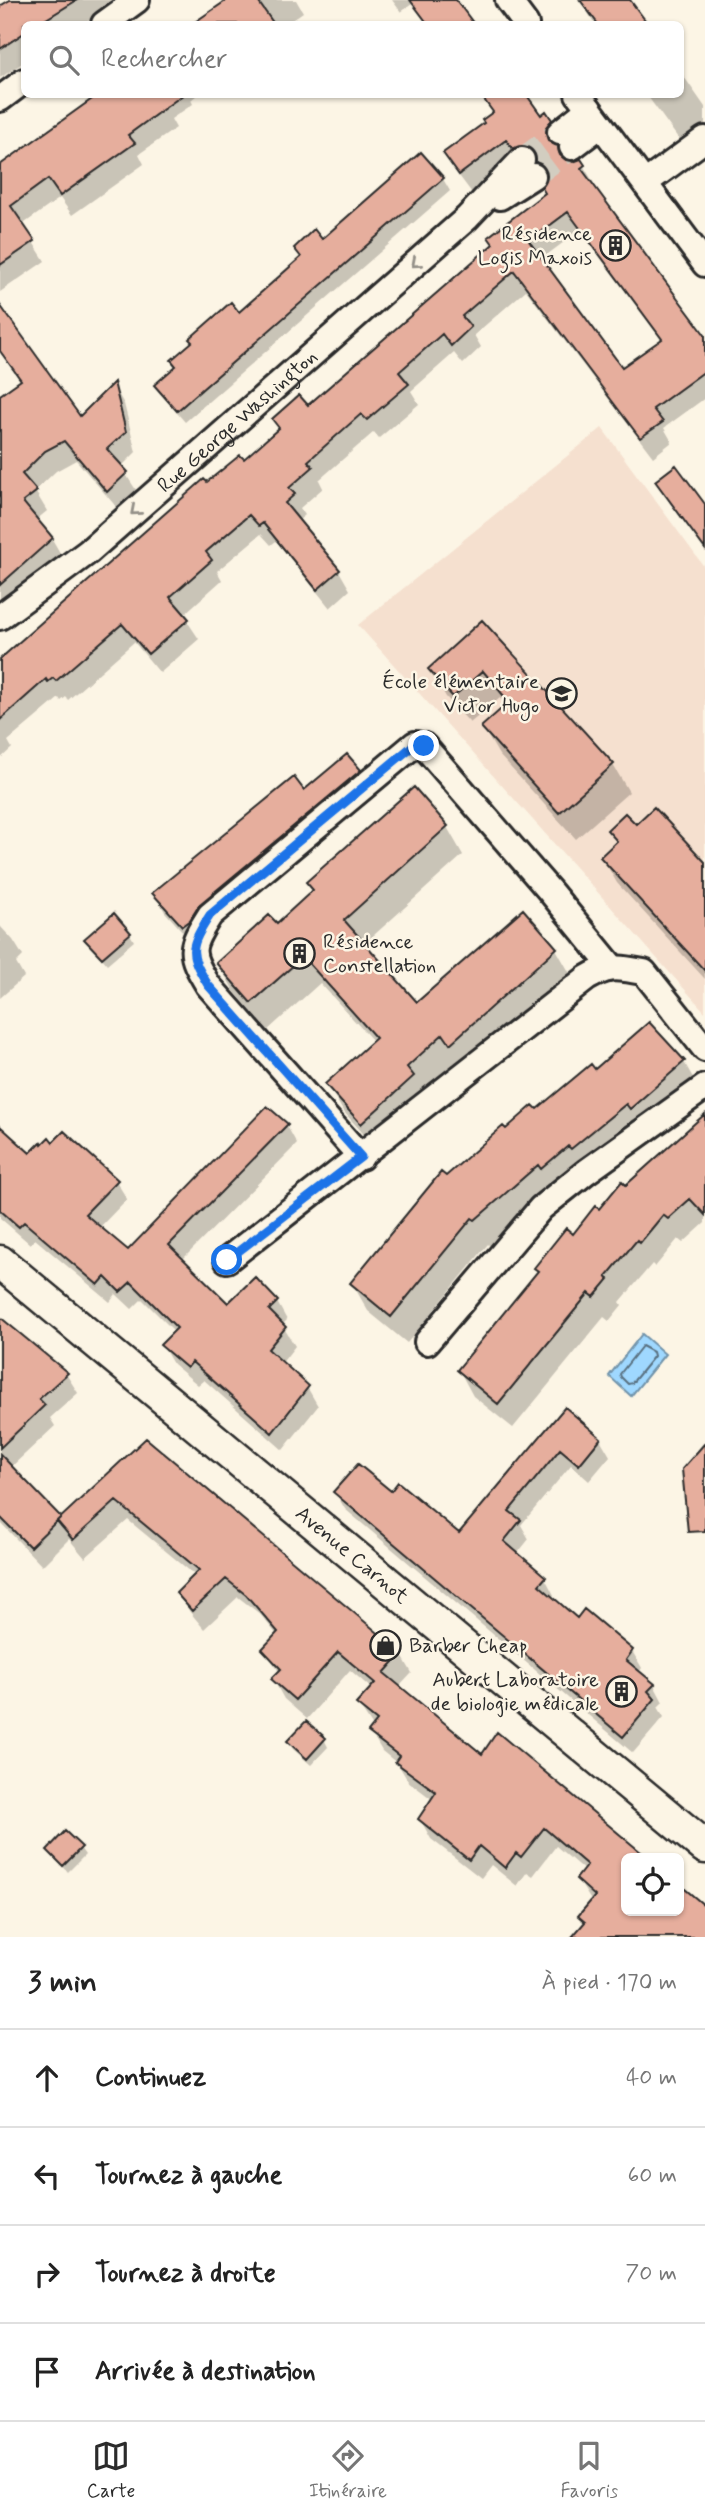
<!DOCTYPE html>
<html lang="fr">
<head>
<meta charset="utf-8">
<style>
  :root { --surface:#fff; --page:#f2f2f2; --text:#222; --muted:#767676; --line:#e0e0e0; --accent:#2b2b2b }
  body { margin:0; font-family:Mynerve,sans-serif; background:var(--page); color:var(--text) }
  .controls { position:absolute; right:21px; bottom:21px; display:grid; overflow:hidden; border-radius:10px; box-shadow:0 2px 5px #0004 }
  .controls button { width:63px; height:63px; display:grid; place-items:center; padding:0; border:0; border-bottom:2px solid var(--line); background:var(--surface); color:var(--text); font:35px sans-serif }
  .stop { position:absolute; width:21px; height:21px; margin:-16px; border:5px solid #1a73e8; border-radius:50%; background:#fff }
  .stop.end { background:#1a73e8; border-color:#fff; box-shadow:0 2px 7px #0008 }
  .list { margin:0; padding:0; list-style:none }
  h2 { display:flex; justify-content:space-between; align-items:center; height:91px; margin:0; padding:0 28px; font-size:30px }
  h2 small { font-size:23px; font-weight:400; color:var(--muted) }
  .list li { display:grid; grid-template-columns:46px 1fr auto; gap:21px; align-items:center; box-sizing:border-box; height:98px; padding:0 28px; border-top:2px solid var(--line) }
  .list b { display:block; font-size:26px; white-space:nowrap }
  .list em { font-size:23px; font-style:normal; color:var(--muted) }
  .icon { flex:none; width:38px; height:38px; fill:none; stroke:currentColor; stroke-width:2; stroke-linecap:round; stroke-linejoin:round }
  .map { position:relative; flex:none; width:705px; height:1937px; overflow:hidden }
  .search { position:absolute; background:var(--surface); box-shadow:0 2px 5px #0004; left:21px; right:21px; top:21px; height:77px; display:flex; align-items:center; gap:18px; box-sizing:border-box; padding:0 24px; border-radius:10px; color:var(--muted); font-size:26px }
  .sheet { height:483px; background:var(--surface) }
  nav { display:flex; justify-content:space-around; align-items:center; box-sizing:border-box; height:98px; border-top:2px solid var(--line); background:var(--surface); font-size:19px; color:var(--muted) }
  nav a { display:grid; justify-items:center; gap:4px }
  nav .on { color:var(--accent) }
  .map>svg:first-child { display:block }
  .built { fill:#f5e0cf }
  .water { fill:#9fd8ff; stroke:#7193aa; stroke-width:2 }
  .shadow { fill:#0003; fill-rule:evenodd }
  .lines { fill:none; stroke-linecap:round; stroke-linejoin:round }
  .shore { stroke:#597080; stroke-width:2 }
  .building { fill:#e6ae9d; stroke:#2b2b2b; stroke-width:2; fill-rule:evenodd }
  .minor-tunnel { stroke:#d2cdc0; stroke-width:24; stroke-dasharray:24 12; stroke-linecap:butt }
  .minor-casing { stroke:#2b2b2b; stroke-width:30 }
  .tertiary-casing { stroke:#2b2b2b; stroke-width:37 }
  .minor { stroke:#fcf5e5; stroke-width:24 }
  .tertiary { stroke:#fcf5e5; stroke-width:32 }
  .oneway { stroke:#949088 }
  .route { stroke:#1a73e8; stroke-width:9 }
  .labels { text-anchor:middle; stroke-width:5; stroke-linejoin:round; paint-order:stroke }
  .poi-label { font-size:21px; fill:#2b2b2b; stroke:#fcf5e5; text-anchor:end }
  .street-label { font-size:21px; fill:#2b2b2b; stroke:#fcf5e5 }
</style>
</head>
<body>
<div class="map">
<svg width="705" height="1937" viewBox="0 0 705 1937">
  <rect width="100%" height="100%" fill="#fcf5e5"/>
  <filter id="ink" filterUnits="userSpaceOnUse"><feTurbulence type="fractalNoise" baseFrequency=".0143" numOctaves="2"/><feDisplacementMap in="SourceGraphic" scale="14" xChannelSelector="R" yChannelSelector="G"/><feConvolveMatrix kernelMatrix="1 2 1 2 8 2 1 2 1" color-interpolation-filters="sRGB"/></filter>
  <g filter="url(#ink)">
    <path class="built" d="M602,428L705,568V1012L358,625Z"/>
    <path class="water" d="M642,1334L665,1354L631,1396L609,1376Z"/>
    <path class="shadow" d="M13,0H121L83,24H24V62L0,78V9Z
      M230,0H296L303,12L286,24H195Z
      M392,0H453L472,24H427L412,4L401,12Z
      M580,0H628L646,24H595Z
      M680,71L705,107V135L686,149L646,94H680Z
      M102,94H198L191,100L193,104L171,119L176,128L139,154L144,164L72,215L60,198L22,225L45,261L0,292V167Z
      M479,94H524L541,117L550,121L562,140L556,148L565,162L583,165L595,185L592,187L705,338V398L664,428L672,442L653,457L526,290L474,335L481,347L463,364L454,353L411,391L419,404L379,438L374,432L319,480L323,488L300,508L305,515L298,521L339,571L350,590L330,608L276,541L271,545L261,534L217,571L222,580L183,615L199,639L160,673L134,642L68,700L66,697L61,701L59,698L8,741L12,748L0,759V660L207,484L244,462L280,429L274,419L308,408L495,245L547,194L548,179L541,166L537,164L526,168L519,159L472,193L457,173L446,154L486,124L494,114ZM580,230L662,341L622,369L540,260Z
      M421,154L443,179L450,191L185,422L164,398L157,386L177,368L193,343L239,314L302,259L296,248L322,241Z
      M0,308L79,419L113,385L124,404L136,452L121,467L138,493L119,510L76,460L56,471L35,491L47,511L36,520L52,539L63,558L0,614V408L21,382L0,352Z
      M657,481L705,507V551L670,503Z
      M482,622L613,765L629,792L576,839L499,755L483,728L507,707L500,698L470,723L446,697L430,669Z
      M359,771L370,789L193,943L165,912L155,894L304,793Z
      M636,826L705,864V979L617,883L602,857L617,844L609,830Z
      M447,827L463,855L364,944L417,1005L523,912L556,949L572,977L467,1070L460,1061L423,1094L378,1150L343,1111L327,1084L374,1042L320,983L268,1030L234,991L218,963L277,926L313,892L308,883Z
      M0,926L13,940L23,956L16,963L24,977L0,998Z
      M130,934L134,941L107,964L86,939Z
      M684,1062L700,1090L555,1192L491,1247L488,1244L407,1343L368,1311L352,1283L446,1178L506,1131L595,1071Z
      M267,1108L287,1126L297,1144L182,1260L228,1305L255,1279L277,1302L287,1320L282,1325L295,1346L281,1364L307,1387L318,1406L283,1450L204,1380L198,1385L173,1364L162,1345L175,1332L142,1299L132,1309L116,1294L110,1302L35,1239L30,1244L0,1218V1140L30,1155L116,1181L127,1199L99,1228L128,1253Z
      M705,1116V1223L683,1243L678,1239L655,1267L652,1264L620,1302L622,1305L609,1321L604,1317L513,1428L473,1396L459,1370L539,1273L536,1268Z
      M0,1318L66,1374L78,1393L50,1418L55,1426L10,1468L61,1520L146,1441L401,1654L412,1673L399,1687L483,1757L497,1735L645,1858H626V1911H679V1886L705,1908V1937H593L580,1916L592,1902L578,1880L585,1871L556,1846L533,1876L527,1872L517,1886L491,1865L481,1878L431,1839L420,1819L433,1800L408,1781L398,1764L382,1751L371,1732L374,1728L358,1704L372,1689L350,1670L307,1719L284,1699L273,1679L280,1673L264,1649L278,1636L260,1614L238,1597L204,1629L190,1612L178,1593L196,1576L128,1520L85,1558L69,1539L42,1566L0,1522Z
      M565,1409L600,1439L610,1456L589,1481L571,1465L521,1525L529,1539L517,1554L545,1578L554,1595L551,1598L577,1620L632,1651L642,1668L638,1673L654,1685L663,1702L658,1707L664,1717L633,1753L345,1509L335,1492L391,1494L459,1536Z
      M324,1739L328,1747L311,1765L293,1749L289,1742Z
      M80,1848L85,1855L68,1872L49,1851Z"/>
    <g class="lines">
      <path class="shore" d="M642,1346L653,1352L654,1356L632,1383L628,1384L621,1377L620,1374Z"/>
    </g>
    <path class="building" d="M10,0H77L38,24H24V33L0,49V6Z
      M227,0H257L274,24H192Z
      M410,0H456L474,24H428Z
      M580,0H630L648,24H598Z
      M99,94H184L128,135L135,143L60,196L48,179L11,206L35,241L0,265V165Z
      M480,94H526L541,115L546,111L552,120L546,127L548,141L558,146L560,155L566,160L573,162L581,159L585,165L581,168L705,335V371L653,409L663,422L640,438L514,271L462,316L471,327L451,346L442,334L399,372L409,384L367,420L361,414L308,461L313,467L289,488L295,494L285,503L340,570L317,590L263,523L259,526L249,515L206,552L212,560L170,597L189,619L148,654L122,624L56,681L53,678L48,682L46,679L0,720V659L204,479L207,482L240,455L244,459L279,428L272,419L299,395L308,405L493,244L488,237L545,193L542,188L548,176L546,169L537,162L533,150L526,146L513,149L506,140L459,175L443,153L484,123L482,120L493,112ZM568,212L662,339L622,367L529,241Z
      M421,152L444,178L177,411L154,385L176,366L171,360L192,342L189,339L231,302L239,312L301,257L294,248L314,229L322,239Z
      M0,305L80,416L114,382L126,432L107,449L128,472L107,492L64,441L45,451L22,474L37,491L23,502L53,538L0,585V395L21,380L0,351Z
      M676,465L705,504V549L655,481Z
      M482,620L614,764L559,813L481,727L509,702L483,671L453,697L428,669Z
      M347,754L361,770L200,904L190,920L182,926L152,893L294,777L304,790Z
      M414,787L448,826L344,920L417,1002L523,909L557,948L450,1044L443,1034L407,1067L414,1076L361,1124L325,1084L376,1038L303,957L251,1003L216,963L269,915L277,923L313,890L306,882Z
      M654,807L705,862V971L600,857L617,841L607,830L625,813L636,824Z
      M114,913L131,933L102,958L84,939Z
      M649,1022L685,1061L630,1109L626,1104L571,1149L568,1146L541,1169L538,1165L475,1220L472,1218L391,1317L350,1283L441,1172L446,1176L503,1126L506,1129L533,1105L537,1109L591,1064L595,1069Z
      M267,1106L288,1124L169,1245L228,1303L255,1277L278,1301L269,1310L286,1327L268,1349L309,1386L272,1433L192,1362L187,1368L160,1345L177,1328L131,1282L120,1292L105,1277L98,1285L24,1222L19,1227L0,1210V1126L30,1153L41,1142L42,1144L49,1137L53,1142L64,1131L118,1180L85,1214L128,1250Z
      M705,1114V1215L690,1199L668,1219L663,1215L640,1243L637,1240L606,1277L609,1279L594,1297L589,1293L498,1404L457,1370L538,1271L534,1268L566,1228L573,1234L595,1206L599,1209L622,1181L626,1185Z
      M0,1317L68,1373L39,1399L45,1405L0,1448Z
      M565,1407L601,1438L579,1465L560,1449L509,1511L521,1520L504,1541L546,1577L539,1585L577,1618L584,1609L633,1650L626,1660L655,1684L648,1691L655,1699L623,1737L333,1492L358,1464L391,1491L398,1482L459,1533Z
      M146,1438L402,1653L384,1673L482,1754L497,1732L648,1858H626V1911H679V1884L705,1906V1937H572L585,1922L578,1916L595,1896L576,1879L587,1865L544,1828L521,1857L516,1853L505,1868L479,1846L469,1860L418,1819L436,1792L395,1762L399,1756L368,1732L377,1721L356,1704L375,1683L338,1652L295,1700L271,1679L281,1669L262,1649L278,1632L246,1595L226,1579L192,1611L176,1593L199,1570L116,1501L73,1540L57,1521Z
      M705,1443V1531L688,1532L682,1469Z
      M0,1454L61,1517L30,1547L0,1517Z
      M306,1721L326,1738L307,1759L287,1741Z
      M65,1831L82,1847L63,1866L47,1850Z"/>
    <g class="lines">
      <path class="minor-tunnel" d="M522,160L560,132
        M533,176L572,147"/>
      <defs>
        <g id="minor">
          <path d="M508,0L526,24"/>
          <path d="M104,24L137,0"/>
          <path d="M578,94L705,264"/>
          <path d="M0,99L24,81"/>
          <path d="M560,132L589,109"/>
          <path d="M572,147L601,125"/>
          <path d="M645,183L705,139"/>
          <path d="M500,197L533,176"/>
          <path id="s1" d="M0,617L88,552L467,218L522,160"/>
          <path d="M361,1157L208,985C188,952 189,948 210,915L415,744L424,746L549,890L612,967"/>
          <path d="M227,1260L587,978C611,964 617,968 644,972L705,1049"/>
          <path d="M427,1342L541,1208L586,1172L705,1087"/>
        </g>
        <g id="tertiary">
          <path id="s2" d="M0,1262L705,1847"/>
        </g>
      </defs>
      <use href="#minor" class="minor-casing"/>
      <use href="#tertiary" class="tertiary-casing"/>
      <use href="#minor" class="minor"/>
      <use href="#tertiary" class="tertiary"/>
    </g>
    <defs><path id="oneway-chevron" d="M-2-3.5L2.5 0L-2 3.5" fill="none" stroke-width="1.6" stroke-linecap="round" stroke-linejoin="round" transform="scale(1.75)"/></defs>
    <g class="oneway">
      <use href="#oneway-chevron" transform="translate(416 263) rotate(139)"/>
      <use href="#oneway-chevron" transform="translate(135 511) rotate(139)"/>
    </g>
  </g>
  <g class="lines" filter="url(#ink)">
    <path class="route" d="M227,1260L361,1157L208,985C188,952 189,948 210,915L415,744L424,746"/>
  </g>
  <defs>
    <symbol id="building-ring" viewBox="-11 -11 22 22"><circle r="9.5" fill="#fcf5e5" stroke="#2b2b2b" stroke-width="1.5"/><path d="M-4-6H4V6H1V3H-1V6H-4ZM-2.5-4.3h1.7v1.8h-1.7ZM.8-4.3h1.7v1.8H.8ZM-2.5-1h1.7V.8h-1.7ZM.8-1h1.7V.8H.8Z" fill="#2b2b2b"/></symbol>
    <symbol id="school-ring" viewBox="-11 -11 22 22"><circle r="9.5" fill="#fcf5e5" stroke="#2b2b2b" stroke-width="1.5"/><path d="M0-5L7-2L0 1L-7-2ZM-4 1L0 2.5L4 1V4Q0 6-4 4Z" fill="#2b2b2b"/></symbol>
    <symbol id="shop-ring" viewBox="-11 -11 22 22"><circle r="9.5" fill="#fcf5e5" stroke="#2b2b2b" stroke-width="1.5"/><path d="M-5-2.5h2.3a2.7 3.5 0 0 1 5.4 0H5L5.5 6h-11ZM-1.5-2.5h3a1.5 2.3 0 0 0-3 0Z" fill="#2b2b2b"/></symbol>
  </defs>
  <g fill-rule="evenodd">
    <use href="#building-ring" x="598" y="228" width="35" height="35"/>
    <use href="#school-ring" x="544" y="676" width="35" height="35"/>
    <use href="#building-ring" x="282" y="936" width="35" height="35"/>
    <use href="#shop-ring" x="368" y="1628" width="35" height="35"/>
    <use href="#building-ring" x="604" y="1674" width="35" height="35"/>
  </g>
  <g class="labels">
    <g class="poi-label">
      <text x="592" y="240">Résidence<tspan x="592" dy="24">Logis Maxois</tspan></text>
      <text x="539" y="688">École élémentaire<tspan x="539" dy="24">Victor Hugo</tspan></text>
      <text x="323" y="948" text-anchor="start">Résidence<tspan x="323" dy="24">Constellation</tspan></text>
      <text x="409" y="1652" text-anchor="start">Barber Cheap</text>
      <text x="599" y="1686">Aubert Laboratoire<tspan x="599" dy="24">de biologie médicale</tspan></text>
    </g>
    <g class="street-label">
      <text dy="7" stroke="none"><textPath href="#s1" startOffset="308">Rue George Washington</textPath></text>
      <text dy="7" stroke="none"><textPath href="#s2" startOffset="458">Avenue Carnot</textPath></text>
    </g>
  </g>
</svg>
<div class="controls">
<button><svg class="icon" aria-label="locate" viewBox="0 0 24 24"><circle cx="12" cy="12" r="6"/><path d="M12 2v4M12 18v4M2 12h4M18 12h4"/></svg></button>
</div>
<div class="stop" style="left:227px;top:1260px"></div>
<div class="stop end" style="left:424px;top:746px"></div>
<div class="search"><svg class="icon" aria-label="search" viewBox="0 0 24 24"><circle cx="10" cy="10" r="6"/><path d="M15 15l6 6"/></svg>Rechercher</div>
</div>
<section class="sheet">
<h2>3 min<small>À pied · 170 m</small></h2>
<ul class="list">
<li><svg class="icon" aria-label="ahead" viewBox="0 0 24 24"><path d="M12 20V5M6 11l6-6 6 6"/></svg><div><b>Continuez</b></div><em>40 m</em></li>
<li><svg class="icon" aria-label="left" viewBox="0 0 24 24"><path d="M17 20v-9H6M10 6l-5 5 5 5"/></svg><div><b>Tournez à gauche</b></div><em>60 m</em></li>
<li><svg class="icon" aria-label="right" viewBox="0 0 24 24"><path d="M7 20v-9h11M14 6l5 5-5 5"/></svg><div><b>Tournez à droite</b></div><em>70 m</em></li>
<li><svg class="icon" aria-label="arrive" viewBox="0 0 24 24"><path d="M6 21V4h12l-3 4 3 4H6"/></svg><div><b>Arrivée à destination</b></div></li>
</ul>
</section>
<nav>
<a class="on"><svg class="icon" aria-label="map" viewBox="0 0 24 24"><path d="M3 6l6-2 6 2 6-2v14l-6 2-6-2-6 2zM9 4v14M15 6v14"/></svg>Carte</a>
<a><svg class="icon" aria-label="directions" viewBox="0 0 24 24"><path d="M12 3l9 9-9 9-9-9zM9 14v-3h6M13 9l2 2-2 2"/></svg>Itinéraire</a>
<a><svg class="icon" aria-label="saved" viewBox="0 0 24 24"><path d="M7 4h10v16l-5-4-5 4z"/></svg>Favoris</a>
</nav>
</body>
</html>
